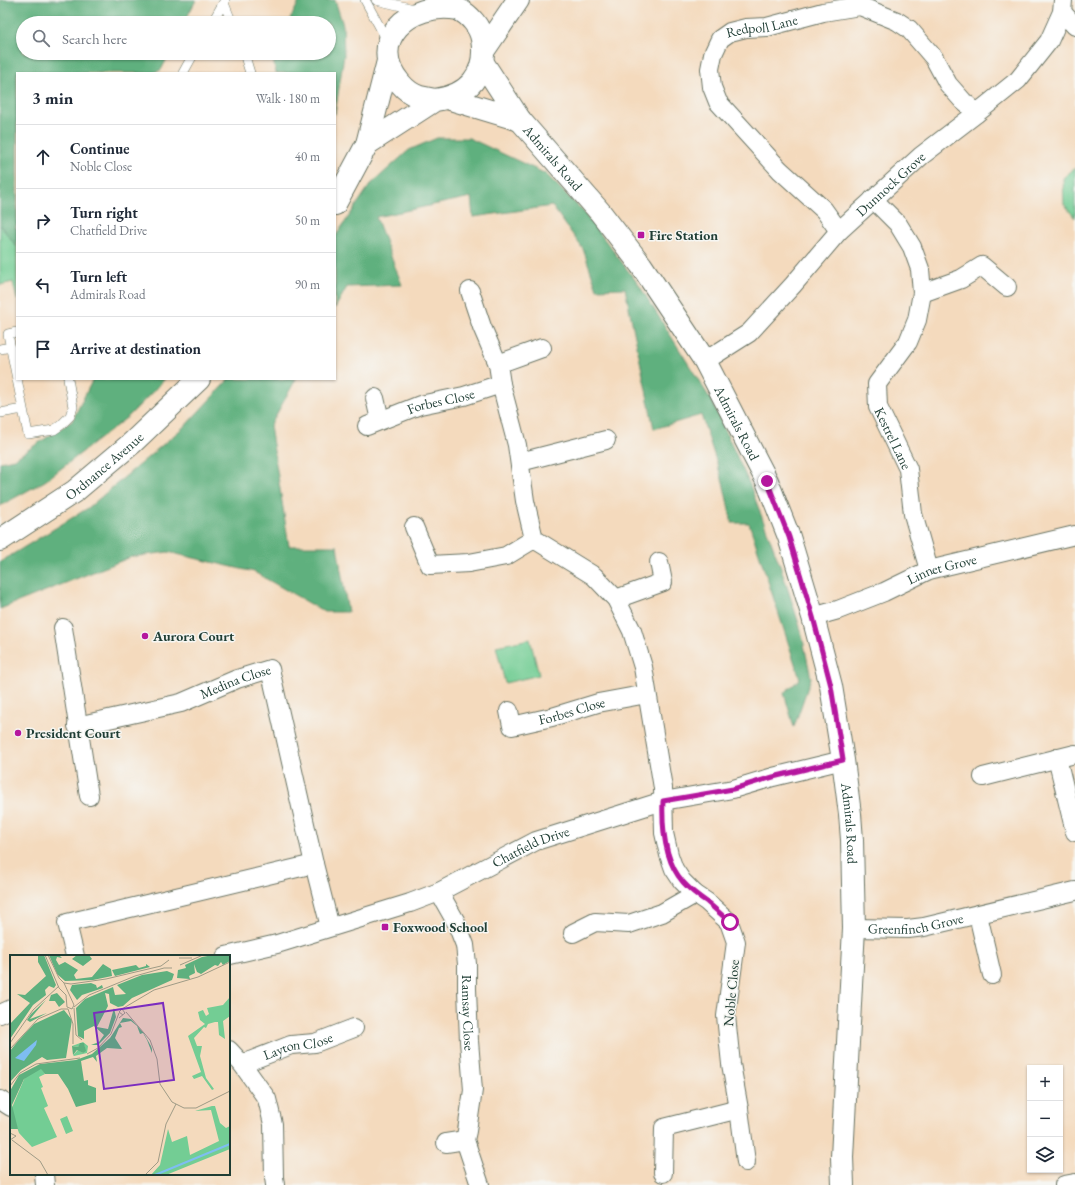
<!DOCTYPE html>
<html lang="en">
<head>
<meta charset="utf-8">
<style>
  :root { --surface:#fff; --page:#f6f6f7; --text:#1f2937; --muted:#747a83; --line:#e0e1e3 }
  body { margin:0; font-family:"EB Garamond",serif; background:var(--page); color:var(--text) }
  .controls { position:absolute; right:12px; bottom:12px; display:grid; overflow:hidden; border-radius:0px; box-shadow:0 1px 3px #0004 }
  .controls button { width:36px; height:36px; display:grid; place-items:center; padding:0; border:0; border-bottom:1px solid var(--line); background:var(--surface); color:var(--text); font:20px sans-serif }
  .stop { position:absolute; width:12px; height:12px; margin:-9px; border:3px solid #b5179e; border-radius:50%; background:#fff }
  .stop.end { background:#b5179e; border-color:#fff; box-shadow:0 1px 4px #0008 }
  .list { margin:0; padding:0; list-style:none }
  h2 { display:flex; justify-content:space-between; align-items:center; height:52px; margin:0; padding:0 16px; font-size:17px }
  h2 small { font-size:13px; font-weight:400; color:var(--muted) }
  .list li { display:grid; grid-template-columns:26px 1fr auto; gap:12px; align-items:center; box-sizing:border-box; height:64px; padding:0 16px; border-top:1px solid var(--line) }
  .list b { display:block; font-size:15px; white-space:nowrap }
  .list p { margin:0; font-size:13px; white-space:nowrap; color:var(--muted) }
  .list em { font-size:13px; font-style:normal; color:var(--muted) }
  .icon { flex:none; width:22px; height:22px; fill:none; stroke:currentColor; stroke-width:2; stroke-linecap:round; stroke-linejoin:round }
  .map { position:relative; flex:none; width:1075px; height:1185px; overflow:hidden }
  .search { position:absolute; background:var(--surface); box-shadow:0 1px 3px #0004; left:16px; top:16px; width:320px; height:44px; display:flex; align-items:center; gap:10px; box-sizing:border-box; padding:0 14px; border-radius:22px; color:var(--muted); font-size:15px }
  .panel { position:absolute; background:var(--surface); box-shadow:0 1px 3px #0004; left:16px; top:72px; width:320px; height:308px; border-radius:0px }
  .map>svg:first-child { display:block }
  .green { fill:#73cd94; stroke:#498564 }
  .forest { fill:#5eb07e; stroke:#3e7659 }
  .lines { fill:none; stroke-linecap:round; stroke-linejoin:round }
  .service-casing { stroke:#6a7464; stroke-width:10 }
  .minor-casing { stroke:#6a7464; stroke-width:20 }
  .tertiary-casing { stroke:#6a7464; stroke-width:24 }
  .service { stroke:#fff; stroke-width:9 }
  .minor { stroke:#fff; stroke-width:18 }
  .tertiary { stroke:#fff; stroke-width:22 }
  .route { stroke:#b5179e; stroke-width:5 }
  .poi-dot { fill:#b5179e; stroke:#f6f6f2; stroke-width:1.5 }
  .labels { text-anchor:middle; stroke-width:3; stroke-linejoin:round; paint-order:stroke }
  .street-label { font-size:14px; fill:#1f3d34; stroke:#f6f6f2 }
  .poi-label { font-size:14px; font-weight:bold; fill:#1f3d34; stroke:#f6f6f2; text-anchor:start }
  .inset-river { fill:none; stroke:#7ebdf2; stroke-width:2 }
  .inset-road { fill:none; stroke:#9f9b86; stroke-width:1 }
  .view { fill:#7b2cbf; fill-opacity:0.15; stroke:#7b2cbf; stroke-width:2 }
  .inset-edge { fill:none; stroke:#1f3d34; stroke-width:2 }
</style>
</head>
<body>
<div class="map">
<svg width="1075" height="1185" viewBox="0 0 1075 1185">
  <rect width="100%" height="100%" fill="#f6f6f2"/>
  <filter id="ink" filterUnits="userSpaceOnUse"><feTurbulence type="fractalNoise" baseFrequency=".025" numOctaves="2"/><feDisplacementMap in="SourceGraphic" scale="8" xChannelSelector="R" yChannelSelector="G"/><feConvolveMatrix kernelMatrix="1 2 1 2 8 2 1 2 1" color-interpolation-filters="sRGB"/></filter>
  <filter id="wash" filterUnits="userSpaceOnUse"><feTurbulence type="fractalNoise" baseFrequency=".012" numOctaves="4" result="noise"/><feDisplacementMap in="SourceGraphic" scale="16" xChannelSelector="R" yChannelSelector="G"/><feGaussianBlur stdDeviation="0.9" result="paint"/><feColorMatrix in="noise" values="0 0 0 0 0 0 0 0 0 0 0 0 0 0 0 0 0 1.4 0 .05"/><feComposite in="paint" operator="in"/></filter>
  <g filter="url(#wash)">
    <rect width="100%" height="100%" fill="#f4dabd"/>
    <path class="green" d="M1075,168V218L1064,204L1063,178Z
      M0,225L17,247V300L13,282L0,285Z
      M530,639L539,675L505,683L496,646Z"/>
    <path class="forest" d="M0,0H196L184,23H23V53H170L161,70L152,73H17V224L15,228L17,229V247L0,225Z
      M300,0H335L343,25L344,55L335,114V73H276L272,55L273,53H329V23H288Z
      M437,138H469L546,174L583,211L639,285L711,400L750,485L782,571L801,630L811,678L794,727L784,693L800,679L749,523H732L723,482L701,415L654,429L625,288L597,289L583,249L552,206L473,217L471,197L376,217L402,285L347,287L335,308V237L370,185L409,150Z
      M93,379H165L129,416L45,481L0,506V462L14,459L72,421Z
      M229,379H296L270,426L289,546H337L348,612H325L254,572L168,552L131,557L0,609V562L88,508L186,425Z"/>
  </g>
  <g filter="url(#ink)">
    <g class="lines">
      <defs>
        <path id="service" d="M365,0L388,42
          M376,0L414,9
          M224,3L232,23
          M212,23L225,0
          M244,53L250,73
          M183,73L194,53
          M17,332L8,334L17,379
          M0,349L11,347
          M23,409L28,434L54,430L61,425L70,416L73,407L68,379
          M0,413L23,409L17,379"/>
        <g id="minor">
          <path d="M1062,12L1075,26"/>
          <path id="s1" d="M873,199L898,224L912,247L920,269L922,293L917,320L908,342L877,384L878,407L908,469L913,514L929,570"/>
          <path id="s2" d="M839,231L824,210L780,170L718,102L712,87L710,69L713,54L720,39L730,32L746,28L767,27L823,12L860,6L897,21L909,29L934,58L948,84L963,101L977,113"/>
          <path d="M470,291L482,327L498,364L501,384L517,445L525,501L534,539L594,576L616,599L632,631L643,667L663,788L664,833L669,855L674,869L682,881L695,894L707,902L729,922L736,942L726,1016L731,1064L739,1109"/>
          <path d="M922,293L961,279L982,266L1007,287"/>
          <path id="s3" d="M705,361L749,333L793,285L839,231L921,156L977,113L1018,80L1049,41L1062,12L1063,0"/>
          <path d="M498,364L542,348"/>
          <path d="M375,398L380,420"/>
          <path id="s4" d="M367,426L420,405L464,396L501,384"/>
          <path d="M520,462L606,440"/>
          <path d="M414,527L430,565L469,563L506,556L534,539"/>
          <path d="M616,599L663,582L659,562"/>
          <path id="s5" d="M813,617L838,610L884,592L929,570L1075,535"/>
          <path d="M63,628L89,796"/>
          <path id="s6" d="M509,711L512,726L552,717L598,703L647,694"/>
          <path id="s7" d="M77,726L181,703L237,679L270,669L314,864L330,927"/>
          <path d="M1057,758L1075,832"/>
          <path d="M983,777L1075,754"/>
          <path id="s8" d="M439,892L456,922L465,945L467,964V989L469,1041L473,1090L467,1131L465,1140L480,1185"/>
          <path d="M978,915L992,975"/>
          <path id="s9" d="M854,928L908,929L924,927L1075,891"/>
          <path d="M573,933L595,922L629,924L662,913L695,894"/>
          <path d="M75,956L67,923L314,864"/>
          <path id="s10" d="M226,956L277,944L410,903L439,892L536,841L663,801L733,789L773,777L843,760"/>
          <path d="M0,1014L11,1009"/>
          <path d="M229,1050L242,1064L267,1099L273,1124L274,1177L275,1185"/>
          <path id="s11" d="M242,1064L291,1045L315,1043L354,1028"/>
          <path d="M0,1100L11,1107"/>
          <path d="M446,1143L465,1140"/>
          <path d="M663,1173L664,1128L739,1109L746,1162"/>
          <path d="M44,1174L45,1185"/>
          <path d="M1064,1185L1075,1183"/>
        </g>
        <g id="tertiary">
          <path d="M484,50L518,0"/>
          <path id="s12" d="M483,63L520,120L600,212L641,265L705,361L767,481L789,537L813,617L831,686L843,760L850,814L852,840L854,928L842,1157L843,1185"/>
          <path d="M447,98L520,120"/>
          <path d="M367,144L435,100C468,96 488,74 482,39C480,27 470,15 458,9C409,0 365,42 400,83C405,89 413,95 420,97C425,98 430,99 435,100"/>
          <path d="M335,204L367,144L388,61"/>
          <path id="s13" d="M0,540L75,491L132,443L199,379"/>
        </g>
      </defs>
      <use href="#service" class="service-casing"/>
      <use href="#minor" class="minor-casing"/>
      <use href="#tertiary" class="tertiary-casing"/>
      <use href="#service" class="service"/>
      <use href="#minor" class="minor"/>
      <use href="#tertiary" class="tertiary"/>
    </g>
  </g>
  <g class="lines" filter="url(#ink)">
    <path class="route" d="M730,922C722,915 714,908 707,902C698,896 690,890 683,882C664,861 662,827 663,801L733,789L773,777L843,760L831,686L813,617L789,537L767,481"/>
  </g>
  <g class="poi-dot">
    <rect x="637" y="231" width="8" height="8" rx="2"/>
    <circle cx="145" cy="636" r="4"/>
    <circle cx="18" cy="733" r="4"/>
    <rect x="381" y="923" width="8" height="8" rx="2"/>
  </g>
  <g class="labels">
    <g class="street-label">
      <text dy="5" stroke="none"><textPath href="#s2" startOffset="288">Redpoll Lane</textPath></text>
      <text dy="5" stroke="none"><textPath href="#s12" startOffset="118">Admirals Road</textPath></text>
      <text dy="5" stroke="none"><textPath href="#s3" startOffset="258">Dunnock Grove</textPath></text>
      <text dy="5" stroke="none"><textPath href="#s4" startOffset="78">Forbes Close</textPath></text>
      <text dy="5" stroke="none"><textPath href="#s12" startOffset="442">Admirals Road</textPath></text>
      <text dy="5" stroke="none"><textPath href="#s1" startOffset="271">Kestrel Lane</textPath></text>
      <text dy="5" stroke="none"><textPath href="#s13" startOffset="128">Ordnance Avenue</textPath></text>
      <text dy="5" stroke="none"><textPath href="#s5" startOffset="138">Linnet Grove</textPath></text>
      <text dy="5" stroke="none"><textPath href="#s7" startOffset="165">Medina Close</textPath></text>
      <text dy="5" stroke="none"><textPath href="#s6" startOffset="77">Forbes Close</textPath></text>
      <text dy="5" stroke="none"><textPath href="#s12" startOffset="861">Admirals Road</textPath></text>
      <text dy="5" stroke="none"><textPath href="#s10" startOffset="325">Chatfield Drive</textPath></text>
      <text dy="5" stroke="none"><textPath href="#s9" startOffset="62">Greenfinch Grove</textPath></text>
      <text transform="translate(731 993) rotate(-85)" y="5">Noble Close</text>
      <text dy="5" stroke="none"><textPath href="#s8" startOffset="127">Ramsay Close</textPath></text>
      <text dy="5" stroke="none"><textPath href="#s11" startOffset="59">Layton Close</textPath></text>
    </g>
    <g class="poi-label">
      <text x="649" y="240">Fire Station</text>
      <text x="153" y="641">Aurora Court</text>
      <text x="26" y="738">President Court</text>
      <text x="393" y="932">Foxwood School</text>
    </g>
  </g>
  <g transform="translate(10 955)">
    <rect width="220" height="220" fill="#f4dabd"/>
    <path d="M220,42V61L213,66L215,84L209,80L208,67H205L198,69L196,73L194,72L184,83L187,91H192L190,101L196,123L204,134L202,135L192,121L184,124L182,121L191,117L178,81L195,69L190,65L188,57L193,55L196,61L199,59L197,53L213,50ZM73,87L78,91L77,98L64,101L63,100L68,95L73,98L75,91L70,89L68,92L62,91ZM31,113L35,119L29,122L33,132L31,133L38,151L34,153L47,182L22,192L9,178L1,155L15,122ZM202,151H205L210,168L216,173L220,171V194L156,220H141L150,210L158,174L162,187L177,181L180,200L209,186L201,155L185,156ZM57,161L63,176L56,179L50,164Z" fill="#73cd94"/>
    <path d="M28,0H34L46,30L44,33L39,31L35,35L36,40L23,50L0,84V69L20,48L7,39L15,40L36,21L28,7ZM39,0H49L52,3L47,2L46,5L49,10L55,7L68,15L64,20L66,24L82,22L93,9L101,14L102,21L83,25L55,26L47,19ZM67,0H79L82,4L73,11L62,4ZM203,0H220V6L213,10L211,7L208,11L205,10L191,19L187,17L184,9L185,18L179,21L180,24L167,23L168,15L176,13L175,10L192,2ZM136,9L140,12L105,21L102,15L126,10L129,13L136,11ZM157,16L164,19L162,25L122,43L113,51L108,52L100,48L99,39L95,38L98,51L87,72L98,74L104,53L106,62L100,78L88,90H81L89,87L94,80L84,71L74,76V84L68,81L66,53L75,44L103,32L105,40L116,39L107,30L132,20ZM81,28L86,30L87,33L92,30L93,33L72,40L67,45L60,35L62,30ZM47,38L55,47L49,52L45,46H39L41,40ZM36,45L20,64L37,58L20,67L17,65L21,59ZM54,55L62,65L56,103L37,105L32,102L11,115L0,127V96L8,86L24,69ZM113,63L121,64L133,77L141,91L142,94V98L137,85L133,78L130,79L127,71L121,66L110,68L112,72L109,73L105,83L112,94L97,93L86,101L87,107L83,102L71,106L74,126L78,125V130L86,133V147L66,152L58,134L48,119H35L31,114L14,124L2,150L8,174H0V136L9,120L30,109L66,105L82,99L100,83ZM70,88H74L76,96L73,98L67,95L63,100L62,91L68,92Z" fill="#5eb07e"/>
    <path d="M27,85L26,90L14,106L5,103Z" fill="#7ebdf2"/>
    <path class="inset-river" d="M145,220L220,189"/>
    <path class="inset-road" d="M35,0L49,33L56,40L57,52L62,54L64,50L54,28M38,0L49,23L54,28L61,29L96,24L151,11L159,5M169,3H182M170,10L193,0M64,52L79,40L125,21L154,13H162M64,53L66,80L72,85M58,54L63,69V89M112,54L144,35L188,22L220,7M116,57L140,85L147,104L150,129L162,147L174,153H186L220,136M109,63L115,58L112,54L109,57L113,60M0,88L23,55L49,31M0,94L28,64L51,54H58M77,99L88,93L101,79L109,58M0,131L10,118L26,109L70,103M0,178L6,181L0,185M2,185L30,206L38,220M135,220L148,207L156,169L166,149"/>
    <path class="view" d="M153,48L164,125L94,134L84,58Z"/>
    <rect width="220" height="220" class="inset-edge"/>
  </g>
</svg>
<div class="controls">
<button>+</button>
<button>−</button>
<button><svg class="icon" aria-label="layers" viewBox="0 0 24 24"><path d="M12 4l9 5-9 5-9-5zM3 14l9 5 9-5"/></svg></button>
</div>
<div class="stop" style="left:730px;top:922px"></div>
<div class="stop end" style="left:767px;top:481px"></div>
<div class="search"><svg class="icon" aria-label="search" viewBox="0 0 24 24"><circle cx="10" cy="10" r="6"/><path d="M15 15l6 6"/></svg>Search here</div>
<section class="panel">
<h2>3 min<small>Walk · 180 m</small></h2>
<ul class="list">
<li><svg class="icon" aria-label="ahead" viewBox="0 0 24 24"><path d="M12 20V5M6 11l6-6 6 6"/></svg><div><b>Continue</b><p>Noble Close</p></div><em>40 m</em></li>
<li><svg class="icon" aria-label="right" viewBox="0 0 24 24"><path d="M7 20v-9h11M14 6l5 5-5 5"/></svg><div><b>Turn right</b><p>Chatfield Drive</p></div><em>50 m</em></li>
<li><svg class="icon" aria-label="left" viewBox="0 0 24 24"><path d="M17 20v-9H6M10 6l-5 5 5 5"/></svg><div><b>Turn left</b><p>Admirals Road</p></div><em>90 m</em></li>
<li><svg class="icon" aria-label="arrive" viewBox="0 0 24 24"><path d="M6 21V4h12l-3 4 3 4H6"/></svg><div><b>Arrive at destination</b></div></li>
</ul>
</section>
</div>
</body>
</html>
